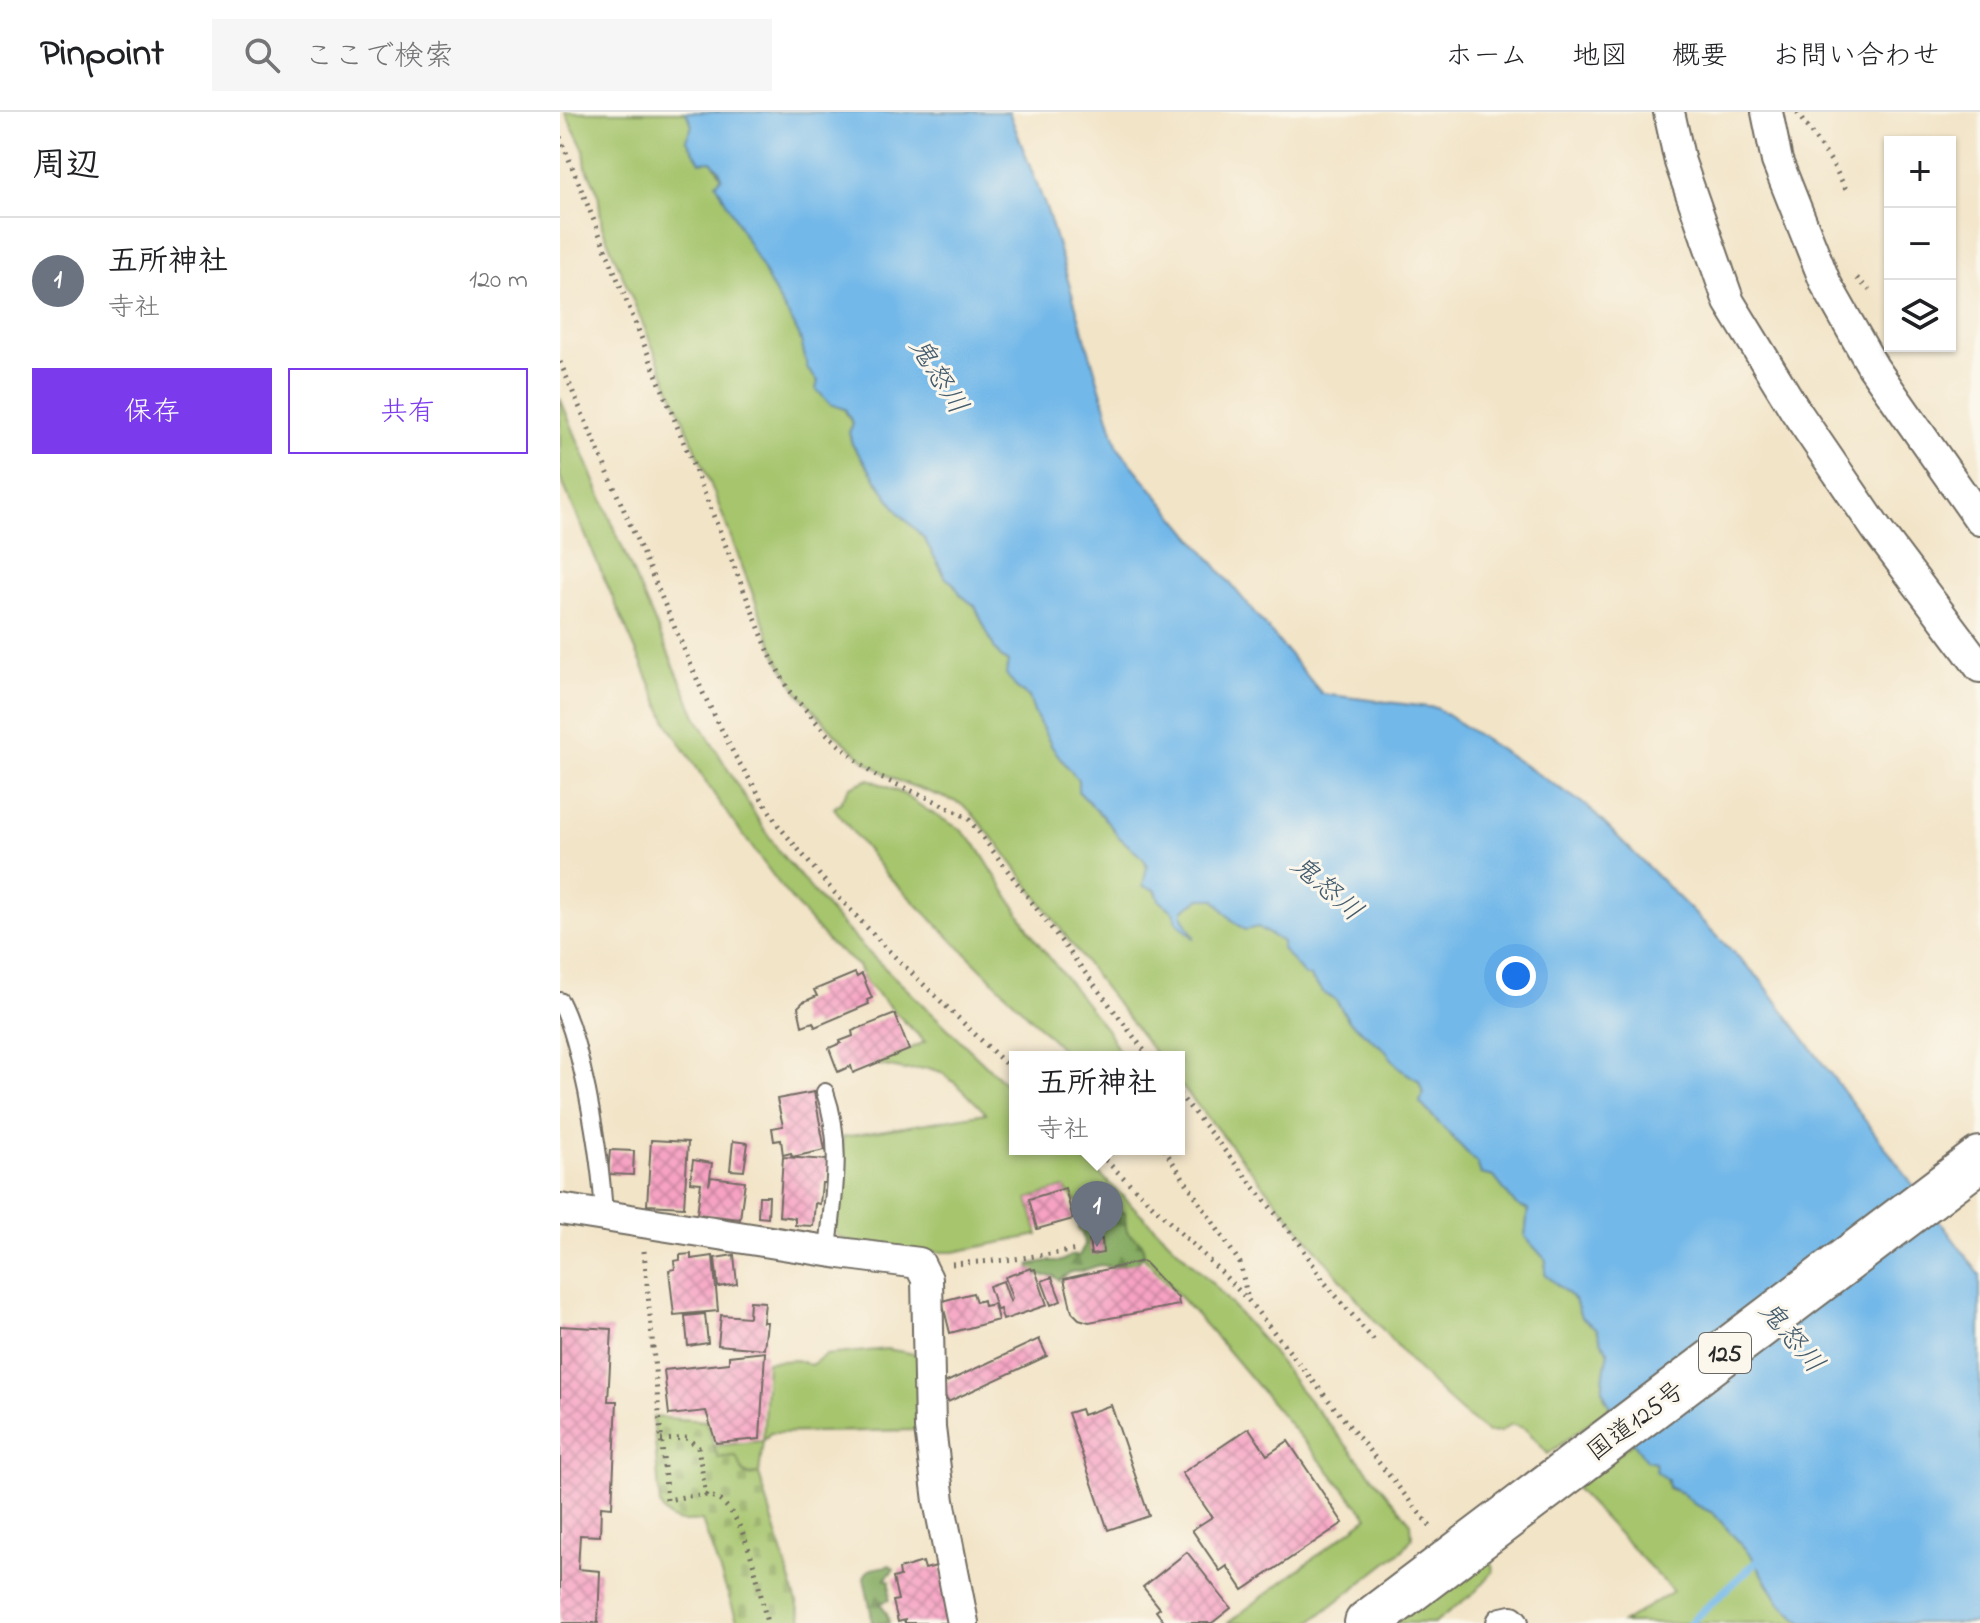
<!DOCTYPE html>
<html lang="ja">
<head>
<meta charset="utf-8">
<style>
  :root { --surface:#fff; --page:#f6f6f6; --text:#202124; --muted:#757577; --line:#e0e0e0; --accent:#7c3aed }
  body { margin:0; font-family:"Indie Flower","Klee One",sans-serif; background:var(--page); color:var(--text) }
  .controls { position:absolute; right:24px; top:24px; display:grid; overflow:hidden; border-radius:0px; box-shadow:0 2px 6px #0004 }
  .controls button { width:72px; height:72px; display:grid; place-items:center; padding:0; border:0; border-bottom:2px solid var(--line); background:var(--surface); color:var(--text); font:40px sans-serif }
  .you { position:absolute; left:956px; top:864px; width:28px; height:28px; margin:-20px; border:6px solid #fff; border-radius:50%; background:#1a73e8; box-shadow:0 0 0 12px #1a73e833 }
  .badge { display:grid; place-items:center; width:52px; height:52px; border-radius:50%; background:var(--accent); color:#fff; font-size:26px; font-weight:700 }
  .pin { position:absolute; translate:-50% -66px; filter:drop-shadow(0 2px 4px #0008) }
  .pin::after { content:''; position:absolute; top:42px; width:28px; height:24px; background:inherit; clip-path:polygon(0 0,100% 0,50% 100%) }
  .popup { position:absolute; left:449px; top:939px; width:176px; height:104px; box-sizing:border-box; display:grid; place-content:center; border-radius:0px; background:var(--surface); filter:drop-shadow(0 2px 6px #0005); font-size:26px; white-space:nowrap; color:var(--muted) }
  .popup b { font-size:30px; color:var(--text) }
  .popup::after { content:''; position:absolute; left:50%; top:100%; margin-left:-16px; border:16px solid transparent; border-top-color:var(--surface) }
  .list { margin:0; padding:0; list-style:none }
  h2 { display:flex; justify-content:space-between; align-items:center; height:104px; margin:0; padding:0 32px; font-size:34px }
  h2 small { font-size:26px; font-weight:400; color:var(--muted) }
  .list li { display:grid; grid-template-columns:52px 1fr auto; gap:24px; align-items:center; box-sizing:border-box; height:128px; padding:0 32px; border-top:2px solid var(--line) }
  .list b { display:block; font-size:30px; white-space:nowrap }
  .list p { margin:0; font-size:26px; white-space:nowrap; color:var(--muted) }
  .list em { font-size:26px; font-style:normal; color:var(--muted) }
  .actions { display:flex; gap:16px; padding:24px 32px }
  .actions a { flex:1; padding:18px 0; border:2px solid var(--accent); border-radius:0px; text-align:center; font-size:28px; color:var(--accent) }
  .actions .main { background:var(--accent); color:#fff }
  .icon { flex:none; width:44px; height:44px; fill:none; stroke:currentColor; stroke-width:2; stroke-linecap:round; stroke-linejoin:round }
  .map { position:relative; flex:none; width:1420px; height:1511px; overflow:hidden }
  header { display:flex; align-items:center; gap:48px; box-sizing:border-box; height:112px; padding:0 40px; background:var(--surface); border-bottom:2px solid var(--line) }
  header strong { font-size:38px }
  nav { display:flex; gap:44px; margin-inline-start:auto; font-size:28px }
  .search { width:560px; height:72px; background:var(--page); display:flex; align-items:center; gap:20px; box-sizing:border-box; padding:0 28px; border-radius:0px; color:var(--muted); font-size:30px }
  main { display:flex }
  aside { flex:1; background:var(--surface) }
  .map>svg:first-child { display:block }
  .grass { fill:#a6c56d; stroke:#68784c; stroke-width:2 }
  .forest { fill:url(#forest-firs); stroke:#586a46; stroke-width:2 }
  .cemetery { fill:url(#cemetery-stones); stroke:#68784c; stroke-width:2 }
  .water { fill:#72b8e9; stroke:#4e728a; stroke-width:2 }
  .lines { fill:none; stroke-linecap:round; stroke-linejoin:round }
  .stream { stroke:#72b8e9; stroke-width:8 }
  .building { fill:url(#building-cross-hatch) }
  .lane-casing { stroke:#716c62; stroke-width:20 }
  .street-casing { stroke:#716c62; stroke-width:34 }
  .highway-casing { stroke:#716c62; stroke-width:48 }
  .path { stroke:#716c62; stroke-width:5; stroke-dasharray:2 6; stroke-linecap:butt }
  .lane { stroke:#fff; stroke-width:16 }
  .street { stroke:#fff; stroke-width:30 }
  .highway { stroke:#fff; stroke-width:44 }
  .labels { text-anchor:middle; stroke-width:6; stroke-linejoin:round; paint-order:stroke }
  .shield { fill:#fbf7ec; stroke:#696865; stroke-width:2 }
  .shield-label { font-size:24px; font-weight:bold; fill:#2b2b2b }
  .street-label { font-size:26px; fill:#2b2b2b; stroke:#fbf7ec }
  .water-label { font-size:28px; font-style:italic; fill:#445c6e; stroke:#fbf7ec }
</style>
</head>
<body>
<header>
<strong>Pinpoint</strong>
<div class="search"><svg class="icon" aria-label="search" viewBox="0 0 24 24"><circle cx="10" cy="10" r="6"/><path d="M15 15l6 6"/></svg>ここで検索</div>
<nav><a>ホーム</a><a>地図</a><a>概要</a><a>お問い合わせ</a></nav>
</header>
<main>
<aside>
<h2>周辺<small></small></h2>
<ul class="list">
<li><span class="badge" style="background:#6b7280">1</span><div><b>五所神社</b><p>寺社</p></div><em>120 m</em></li>
</ul>
<div class="actions"><a class="main">保存</a><a>共有</a></div>
</aside>
<div class="map">
<svg width="1420" height="1511" viewBox="0 0 1420 1511">
  <defs>
    <pattern id="forest-firs" width="22" height="20" patternUnits="userSpaceOnUse" patternTransform="scale(2)"><rect width="22" height="20" fill="#84aa60"/><path d="M5 1l3.5 6h-7zM16 11l3.5 6h-7z" fill="#6c8b4f"/></pattern>
    <pattern id="cemetery-stones" width="16" height="16" patternUnits="userSpaceOnUse" patternTransform="scale(2)"><rect width="16" height="16" fill="#a6c56d"/><path d="M2 7V4a2 2 0 0 1 4 0v3zM10 15v-3a2 2 0 0 1 4 0v3z" fill="#8fa95f"/></pattern>
    <pattern id="building-cross-hatch" width="8" height="8" patternUnits="userSpaceOnUse" patternTransform="scale(2)"><rect width="8" height="8" fill="#f7a2c3"/><path d="M0 0l8 8M0 8l8-8" fill="none" stroke="#c8849f"/></pattern>
  </defs>
  <rect width="100%" height="100%" fill="#fbf7ec"/>
  <filter id="ink" filterUnits="userSpaceOnUse"><feTurbulence type="fractalNoise" baseFrequency=".0125" numOctaves="2"/><feDisplacementMap in="SourceGraphic" scale="16" xChannelSelector="R" yChannelSelector="G"/><feConvolveMatrix kernelMatrix="1 2 1 2 8 2 1 2 1" color-interpolation-filters="sRGB"/></filter>
  <filter id="wash" filterUnits="userSpaceOnUse"><feTurbulence type="fractalNoise" baseFrequency=".006" numOctaves="4" result="noise"/><feDisplacementMap in="SourceGraphic" scale="32" xChannelSelector="R" yChannelSelector="G"/><feGaussianBlur stdDeviation="1.8" result="paint"/><feColorMatrix in="noise" values="0 0 0 0 0 0 0 0 0 0 0 0 0 0 0 0 0 1.4 0 .05"/><feComposite in="paint" operator="in"/></filter>
  <g filter="url(#wash)">
    <rect width="100%" height="100%" fill="#f2e4c7"/>
    <path class="grass" d="M5,0H125L132,8V17L162,65L157,71L221,192L232,209L240,225L248,258L258,269L270,292L284,297L293,313L289,320L292,332L339,401L364,426L386,466L393,471L401,483L415,494L434,535L440,544L448,550L457,577L469,585L474,600L492,635L518,668V679L547,709L559,725L584,747L599,788L614,800L617,810L633,824L623,805V798L640,787H654L672,808L698,815L723,830L722,837L745,863L749,864L765,882L776,888L789,909L824,937L840,957L859,969L863,981L860,991L917,1051L921,1062L934,1065L956,1093L968,1098L965,1125L986,1148L985,1162L1015,1188L1021,1205L1037,1217L1041,1229L1048,1239L1044,1284L1050,1295L988,1342L966,1317L952,1312L940,1320L928,1321C865,1274 816,1210 766,1149C717,1089 668,1030 619,971V945H598L533,861L442,737L410,699L399,691L336,668L307,650L277,624L237,579L217,545L149,368L42,115L38,80L26,55L24,38Z
      M0,286L73,461L137,606L200,711L221,742L274,804L307,839L455,981V1037H514L655,1174L705,1231L741,1279L851,1411L852,1426L843,1438L749,1511H668L808,1405L656,1225L582,1143L581,1131C566,1121 564,1119 565,1101L539,1090L522,1096L504,1076L468,1087L478,1123L394,1140H359L295,1131L278,1125L275,1117L282,1072L283,1025L426,1001L402,977L381,960L368,956L345,958L314,952L365,930L306,871L298,854L268,830L226,781L163,696L108,612L0,365Z
      M309,667L343,682L367,698L400,717L416,733L475,827L549,921L562,945H510L325,761L274,696L280,691L290,675Z
      M327,1237L361,1243L358,1318L210,1321L203,1329L199,1362C181,1365 181,1359 175,1344L158,1346L154,1334L203,1329L207,1250L236,1248L251,1253L265,1243Z
      M1073,1330C1087,1342 1107,1356 1108,1376L1122,1381L1134,1392L1153,1401L1191,1443L1219,1490L1243,1511H1062L1113,1479L1015,1376Z
      M930,1435L933,1460L916,1479L874,1511H824Z"/>
    <path class="forest" d="M538,1090L565,1101C566,1121 564,1119 582,1131L584,1141L577,1152L556,1155L540,1153L522,1159L511,1160L499,1168L493,1164H479L470,1158V1152L488,1149H502C508,1145 512,1142 519,1144L525,1132L522,1122L518,1117L522,1096Z
      M330,1453L334,1457L325,1467L330,1469L329,1488L320,1491L327,1502L329,1511H312L311,1500L304,1466C307,1454 319,1457 330,1453Z"/>
    <path class="cemetery" d="M93,1305L146,1309L158,1346L176,1344L184,1362L188,1364L199,1362L243,1511H178L142,1409C124,1411 109,1413 100,1393Z"/>
    <path class="water" d="M125,0H449L488,101L558,336L762,582L876,596L1027,694L1200,867L1420,1163V1511H1243L1219,1490L1191,1443L1153,1401L1134,1392L1122,1381L1108,1375V1368L1096,1359L1095,1350L1086,1348C1075,1332 1046,1295 1043,1277C1042,1265 1046,1251 1048,1239L1041,1229L1037,1217L1021,1205L1015,1188L985,1162L986,1148L965,1125L968,1098L956,1093L934,1065L921,1062L917,1051L860,991L863,981L859,969L840,957L824,937L789,909L776,888L765,882L749,864H745L722,837V830L698,815L685,818L672,808L654,787H640L623,798V805L635,827L617,810L614,800L599,788L596,778L583,774L587,754L584,747L559,725L547,709L518,679V668L492,635L474,600L469,585L457,577L446,562L448,550L440,544L434,535L415,494L401,483L393,471L386,466L364,426L339,401L292,332L289,320L293,312L285,297L270,292L256,277L258,269L248,258L240,225L232,209L221,192L156,71L162,65L159,57L151,49L140,50L126,27C133,16 134,11 125,0Z"/>
    <g class="lines">
      <path class="stream" d="M1130,1511L1195,1451"/>
    </g>
    <g id="blocks">
      <path class="building" d="M295,861L297,865L302,862L312,886L307,888L309,892L255,915L253,910L242,914L238,895L243,890L257,884L254,878Z
        M335,902L349,938L293,961L291,954L278,960L269,936L281,931L280,929L293,924L292,919Z
        M254,980L265,1038L232,1045L231,1041L223,1043L221,1028L214,1029L212,1016L223,1014L217,987Z
        M91,1028L128,1030L124,1095L87,1093Z
        M173,1029L188,1031L184,1059L170,1058Z
        M50,1038L74,1039L73,1063L48,1062Z
        M223,1045L268,1048L266,1071H262L260,1092L255,1091L253,1114L235,1113V1106L219,1104Z
        M133,1048L152,1051L149,1073L151,1065L185,1069L180,1107L137,1102L141,1071L130,1070Z
        M505,1076L513,1107L477,1117L469,1087Z
        M199,1084H209L208,1106L198,1105Z
        M542,1127L543,1141L531,1143L529,1128Z
        M131,1142V1147L153,1144L158,1199L114,1203L109,1158L115,1157L114,1149L120,1148V1143Z
        M174,1143L177,1172L158,1175L155,1146Z
        M583,1149L618,1186L619,1193L529,1210L519,1207L512,1200L504,1167Z
        M471,1156L472,1158L475,1157L487,1193L443,1208L440,1197L437,1198L429,1174L443,1169L450,1189L452,1186L445,1165Z
        M492,1165L501,1189L491,1193L482,1169Z
        M413,1181L416,1190L423,1188L424,1194L434,1192L438,1208L390,1221L382,1189Z
        M190,1189L205,1190L203,1210H207L204,1237L158,1233L161,1203L189,1205Z
        M145,1202L148,1231L128,1234L125,1204Z
        M0,1214L52,1217L48,1289H57L52,1395L41,1394L40,1424L20,1423L18,1457L40,1459L38,1511H0Z
        M479,1227L487,1244L388,1290L380,1273Z
        M205,1240L200,1327L156,1331L146,1299L109,1303L104,1258L169,1251V1244Z
        M551,1293L589,1404L548,1418L508,1301L521,1297L523,1303Z
        M689,1316L707,1343L728,1329L783,1411L683,1478L667,1454L660,1459L632,1418L652,1405L622,1361Z
        M627,1440L671,1496L652,1511H605L596,1499L600,1496L583,1475Z
        M363,1450L365,1457L380,1453L394,1511H345V1508L338,1510L333,1489L338,1488L333,1466L340,1464L339,1457Z"/>
    </g>
  </g>
  <g filter="url(#ink)">
    <use href="#blocks" fill-opacity="0" stroke="#716c62" stroke-width="2"/>
    <g class="lines">
      <defs>
        <path id="lane" d="M0,889C14,917 20,948 27,979C35,1020 42,1062 44,1104
          M265,980C284,1034 273,1083 268,1139"/>
        <path id="street" d="M1109,0L1120,50L1169,190L1235,298L1317,418L1420,555
          M1207,0L1217,49L1266,172L1313,255L1420,408
          M0,1097L280,1141L359,1151L367,1167L370,1316L379,1389L403,1511
          M942,1511L951,1509L953,1511"/>
        <path id="highway" d="M807,1511L1420,1047"/>
      </defs>
      <use href="#lane" class="lane-casing"/>
      <use href="#street" class="street-casing"/>
      <use href="#highway" class="highway-casing"/>
      <path class="path" d="M1237,1L1271,49L1286,77
        M0,25L210,543L229,579L267,622L289,642L314,663L371,687L408,706L589,945
        M1297,166L1309,178
        M0,250L143,581L175,644L218,713L272,778L328,838L455,961
        M619,982L740,1132L765,1171L816,1231
        M534,1037L659,1158L688,1188L873,1418
        M604,1037L680,1151L688,1188
        M84,1139L107,1388C120,1386 137,1381 150,1384C187,1394 199,1478 207,1511
        M392,1152L447,1148L519,1138
        M101,1328L127,1326L138,1335L146,1384"/>
      <use href="#lane" class="lane"/>
      <use href="#street" class="street"/>
      <use href="#highway" class="highway"/>
    </g>
  </g>
  <g class="labels">
    <rect class="shield" x="1139" y="1221" width="52" height="40" rx="6"/>
    <g class="shield-label">
      <text x="1165" y="1249">125</text>
    </g>
    <g class="street-label">
      <text transform="translate(1075 1308) rotate(-37)" y="9">国道125号</text>
    </g>
    <g class="water-label">
      <text transform="translate(380 263) rotate(58)" y="10">鬼怒川</text>
      <text transform="translate(768 775) rotate(41)" y="10">鬼怒川</text>
      <text transform="translate(1233 1224) rotate(50)" y="10">鬼怒川</text>
    </g>
  </g>
</svg>
<div class="controls">
<button>+</button>
<button>−</button>
<button><svg class="icon" aria-label="layers" viewBox="0 0 24 24"><path d="M12 4l9 5-9 5-9-5zM3 14l9 5 9-5"/></svg></button>
</div>
<div class="you"></div>
<div class="pin badge" style="left:537px;top:1135px;background:#6b7280">1</div>
<div class="popup"><b>五所神社</b>寺社</div>
</div>
</main>
</body>
</html>
